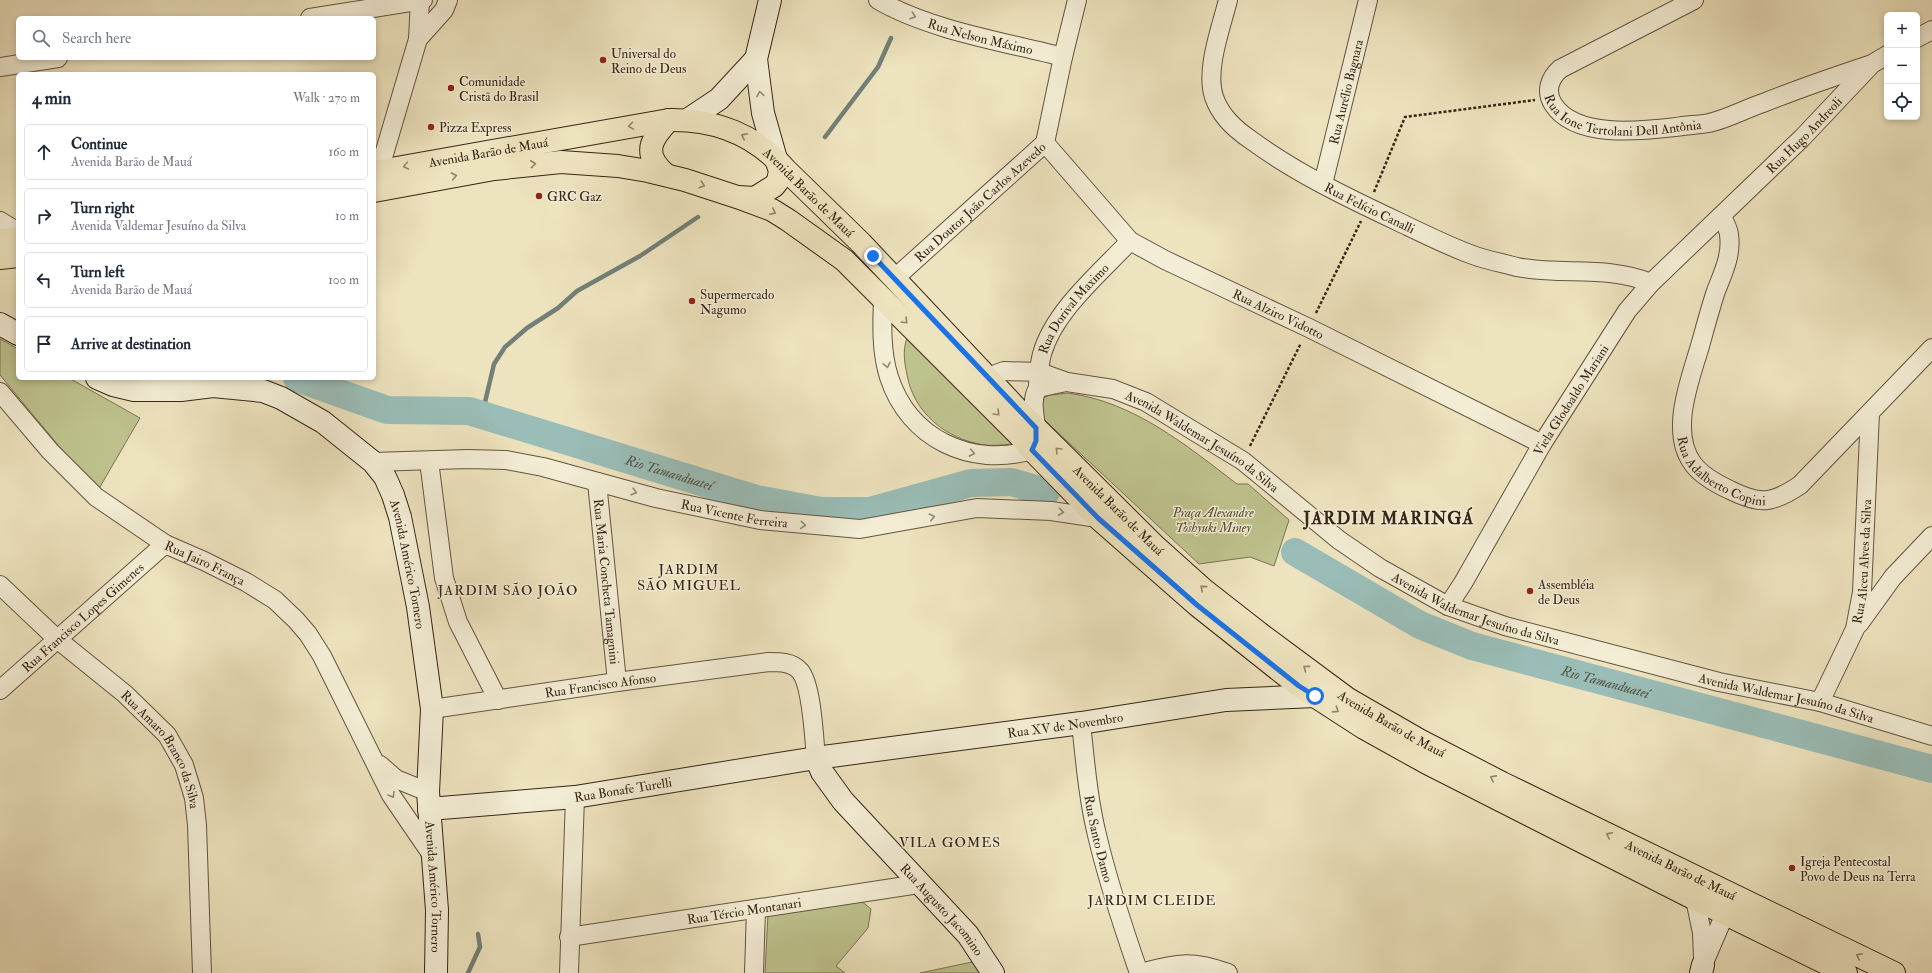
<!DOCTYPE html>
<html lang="en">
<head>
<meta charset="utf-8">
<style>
  :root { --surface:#fff; --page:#f6f6f7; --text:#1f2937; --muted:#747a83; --line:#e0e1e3 }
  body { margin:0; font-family:"IM FELL Double Pica",serif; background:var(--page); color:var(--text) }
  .controls { position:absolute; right:12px; top:12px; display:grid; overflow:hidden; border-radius:6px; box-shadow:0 2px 6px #0003 }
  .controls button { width:36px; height:36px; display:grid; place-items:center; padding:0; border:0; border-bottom:1px solid var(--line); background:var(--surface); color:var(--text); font:20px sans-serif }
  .stop { position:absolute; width:12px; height:12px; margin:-9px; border:3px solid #1a73e8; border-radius:50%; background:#fff }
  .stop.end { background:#1a73e8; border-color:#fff; box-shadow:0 1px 4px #0008 }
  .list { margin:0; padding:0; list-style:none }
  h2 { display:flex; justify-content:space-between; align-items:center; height:52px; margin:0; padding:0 16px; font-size:17px }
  h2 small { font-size:13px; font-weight:400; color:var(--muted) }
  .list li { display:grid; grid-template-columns:26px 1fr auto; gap:12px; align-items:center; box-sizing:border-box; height:56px; margin:0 8px 8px; padding:0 8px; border:1px solid var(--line); border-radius:6px }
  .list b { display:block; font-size:15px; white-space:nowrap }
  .list p { margin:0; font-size:13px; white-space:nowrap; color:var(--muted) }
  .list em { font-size:13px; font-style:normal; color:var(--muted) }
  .icon { flex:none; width:22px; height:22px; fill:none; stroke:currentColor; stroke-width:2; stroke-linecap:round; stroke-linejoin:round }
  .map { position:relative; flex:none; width:1932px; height:973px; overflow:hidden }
  .search { position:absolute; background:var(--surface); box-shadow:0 2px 6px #0003; left:16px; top:16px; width:360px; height:44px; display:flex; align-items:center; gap:10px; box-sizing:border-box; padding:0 14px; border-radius:6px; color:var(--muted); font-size:15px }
  .panel { position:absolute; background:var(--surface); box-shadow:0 2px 6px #0003; left:16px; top:72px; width:360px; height:308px; border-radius:6px }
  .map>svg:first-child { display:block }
  .green { fill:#bec28d; stroke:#7a7452 }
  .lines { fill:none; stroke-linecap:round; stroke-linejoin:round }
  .stream { stroke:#728077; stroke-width:4.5 }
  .river { stroke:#9abdb7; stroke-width:28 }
  .street-casing { stroke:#645440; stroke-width:20 }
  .secondary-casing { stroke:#362516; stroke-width:24 }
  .primary-casing { stroke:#362516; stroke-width:24 }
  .path { stroke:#362516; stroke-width:2.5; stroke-dasharray:3 2; stroke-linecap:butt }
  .street { stroke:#f3edd5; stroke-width:18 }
  .secondary { stroke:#f3edd5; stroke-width:22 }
  .primary { stroke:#ede3be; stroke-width:22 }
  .oneway { stroke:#948976 }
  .oneway2 { stroke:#92846a }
  .route { stroke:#1a73e8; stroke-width:5 }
  .poi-dot { fill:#8f2418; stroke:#f3edd5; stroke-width:1.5 }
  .labels { text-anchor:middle; stroke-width:3; stroke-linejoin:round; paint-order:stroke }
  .street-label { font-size:13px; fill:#362516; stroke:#f3edd5 }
  .poi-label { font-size:13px; fill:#362516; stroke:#f3edd5; text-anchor:start }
  .park-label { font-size:13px; font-style:italic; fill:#584c34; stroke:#f3edd5 }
  .water-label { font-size:14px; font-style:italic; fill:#545346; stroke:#f3edd5 }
  .neighbourhood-label { font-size:14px; letter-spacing:1px; fill:#362516; stroke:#f3edd5 }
  .district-label { font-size:17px; font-weight:bold; letter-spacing:1px; fill:#362516; stroke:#f3edd5 }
</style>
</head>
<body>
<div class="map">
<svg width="1932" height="973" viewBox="0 0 1932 973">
  <rect width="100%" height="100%" fill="#ede3be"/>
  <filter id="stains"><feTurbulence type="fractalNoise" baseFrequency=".005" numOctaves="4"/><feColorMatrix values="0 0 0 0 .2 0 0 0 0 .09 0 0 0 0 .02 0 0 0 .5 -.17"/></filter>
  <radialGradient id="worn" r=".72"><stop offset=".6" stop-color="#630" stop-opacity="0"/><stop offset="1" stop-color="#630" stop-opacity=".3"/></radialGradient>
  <path class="green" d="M909,333L1012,444C1003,445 992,446 984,445C946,439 914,413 907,375C904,360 902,348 909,333Z
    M0,339L18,349V378H69L140,418L97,492L0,375Z
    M1068,393C1134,402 1186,445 1237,484H1248L1289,520L1274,566L1250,557L1199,564L1039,415L1043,398L1050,395Z
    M854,895L871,909L868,928L836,966L845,973H765L768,913Z
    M977,961L982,973H920Z"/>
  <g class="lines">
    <path class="stream" d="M825,137L878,67L891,38
      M482,415L494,364L505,347L527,328L558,308L577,291L640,256L698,217
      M468,973L480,947L478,934"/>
    <g class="river">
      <path id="s1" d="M297,378L387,410L469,411L756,499L821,511H870L971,483L1011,482L1046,492"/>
      <path id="s2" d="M1295,552L1420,625L1472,646L1932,769"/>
    </g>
    <defs>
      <g id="street">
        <path id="s3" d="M878,0C929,30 1005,42 1063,57"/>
        <path id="s4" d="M1228,0C1221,28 1205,70 1214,97C1220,115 1236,130 1251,140C1296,173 1348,198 1399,222C1422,233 1446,245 1470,254C1485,260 1502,263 1517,267C1562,276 1608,265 1651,283"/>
        <path id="s5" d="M1694,0L1560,69C1550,78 1545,91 1553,104C1575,139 1641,131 1676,127C1686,125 1698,125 1709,123C1727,119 1745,109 1763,103C1798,89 1833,77 1869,65"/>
        <path d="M310,18L423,0"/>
        <path d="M1917,38L1932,30"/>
        <path d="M418,39L444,10L448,0"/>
        <path d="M0,67L58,58"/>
        <path id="s6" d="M1045,143L1130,241L1165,260L1309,328L1542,444"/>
        <path d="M379,171L418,39L420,0"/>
        <path id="s7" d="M1323,184L1368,0"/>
        <path id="s8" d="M1722,216C1724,222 1729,229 1729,235C1732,255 1723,273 1716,291C1710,309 1705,328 1700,346C1690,380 1669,432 1693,464C1702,476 1717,484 1730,490C1760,505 1772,504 1800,485L1932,348"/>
        <path d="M0,221L18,232"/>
        <path id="s9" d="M895,278L1045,143L1063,57L1077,0"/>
        <path d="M883,299C882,325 881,352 889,377C909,439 971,468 1032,450C1044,431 1026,407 1038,388L1066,382"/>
        <path id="s10" d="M988,377L1004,371L1039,372L1067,382L1113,389L1146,402L1243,461L1339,540L1380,568L1448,606L1505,626L1719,682L1820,702L1932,736"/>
        <path id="s11" d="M1038,385C1039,375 1039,364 1042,354C1054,311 1100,273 1130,241"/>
        <path id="s12" d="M0,392L50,451L96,497L165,544L204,561L246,582L275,600L296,620L308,634L322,656L391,795L432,855"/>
        <path d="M429,461L444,578L458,622L498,700"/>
        <path id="s13" d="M373,462L468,459L506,460L543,467L656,498L760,520L860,529L977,508L1051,511L1098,518"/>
        <path id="s14" d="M597,482L617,682"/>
        <path id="s15" d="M0,585L57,639L125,694L167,735L184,765L194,798L197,825L202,973"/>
        <path id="s16" d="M1448,606L1463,583L1542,444L1627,311L1651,283L1802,138L1872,64L1887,55"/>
        <path d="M1859,624L1893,577L1932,536"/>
        <path id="s17" d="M0,690L165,544"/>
        <path id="s18" d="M1820,702L1855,629L1862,592L1870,413"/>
        <path id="s19" d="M432,709L617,682L769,662C780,662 792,662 800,671C812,685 814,738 816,758"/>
        <path id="s20" d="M1081,723C1085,760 1088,798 1097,835C1108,882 1123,927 1139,973"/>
        <path d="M380,765L396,779L428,792"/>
        <path d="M1695,899L1702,933L1703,958"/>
        <path id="s21" d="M569,937L919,884"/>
        <path d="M1703,965L1730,902"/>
        <path d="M569,973L575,797"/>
        <path d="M754,973L756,909"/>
        <path d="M1140,973C1176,963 1192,960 1228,973"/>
      </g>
      <g id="secondary">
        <path d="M770,0L756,59L763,113L776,159"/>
        <path d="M689,119L719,99L756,59"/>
        <path d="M0,324L18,334"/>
        <path id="s22" d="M97,378L113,385L134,390H181L213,386L263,391L281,398L323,422L373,462L385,477L393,495L400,517L418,607L432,709L428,792L437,910L436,973"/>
        <path id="s23" d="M816,758L822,772L843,801L968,935L993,973"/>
        <path id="s24" d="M429,809L575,797L816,758L1081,723L1226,700L1315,696"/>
        <path d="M1701,973L1703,965"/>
      </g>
      <g id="primary">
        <path id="s25" d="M374,172L669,120C715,119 756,135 786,170L861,243L1020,412L1156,547L1204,590L1259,633L1348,699L1419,740L1502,783L1894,973"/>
        <path d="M666,175C642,154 650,140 669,120"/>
        <path d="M374,191L494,169L561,162L618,166L648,171L685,180L737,197L772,210L788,220L844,260L1019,435L1032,450L1098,518L1197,605L1299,686L1364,728L1427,763L1695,899L1846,973"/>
        <path d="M738,197L755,198L774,186L778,181L780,171L776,159"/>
        <path d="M0,240L18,238"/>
        <path d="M0,258L18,256"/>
      </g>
    </defs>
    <use href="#street" class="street-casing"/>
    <use href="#secondary" class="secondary-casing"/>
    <use href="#primary" class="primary-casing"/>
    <path class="path" d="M1374,192L1405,117L1535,100
      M1316,313L1361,221
      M1250,446L1301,343"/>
    <use href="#street" class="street"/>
    <use href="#secondary" class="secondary"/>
    <use href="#primary" class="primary"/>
  </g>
  <defs><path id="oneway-chevron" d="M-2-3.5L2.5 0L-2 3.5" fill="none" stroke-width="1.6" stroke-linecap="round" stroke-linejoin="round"/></defs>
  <g class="oneway">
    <use href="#oneway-chevron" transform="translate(913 16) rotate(18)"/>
    <use href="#oneway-chevron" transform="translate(760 94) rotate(-99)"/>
    <use href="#oneway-chevron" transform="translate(887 365) rotate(78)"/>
    <use href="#oneway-chevron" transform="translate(972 453) rotate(11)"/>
    <use href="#oneway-chevron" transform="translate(634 492) rotate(16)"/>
    <use href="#oneway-chevron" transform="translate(1061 512) rotate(8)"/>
    <use href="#oneway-chevron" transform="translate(932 517) rotate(-12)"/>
    <use href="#oneway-chevron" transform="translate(803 525) rotate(5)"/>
    <use href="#oneway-chevron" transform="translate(392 795) rotate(59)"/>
  </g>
  <g class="oneway2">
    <use href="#oneway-chevron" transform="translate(631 126) rotate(171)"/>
    <use href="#oneway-chevron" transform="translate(744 136) rotate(-153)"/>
    <use href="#oneway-chevron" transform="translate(533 164) rotate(-6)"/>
    <use href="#oneway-chevron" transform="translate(406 166) rotate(170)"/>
    <use href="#oneway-chevron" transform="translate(454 176) rotate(-11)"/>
    <use href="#oneway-chevron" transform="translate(702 185) rotate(17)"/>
    <use href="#oneway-chevron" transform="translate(773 212) rotate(27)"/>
    <use href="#oneway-chevron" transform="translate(905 321) rotate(46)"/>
    <use href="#oneway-chevron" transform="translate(997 413) rotate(45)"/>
    <use href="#oneway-chevron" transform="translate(1058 450) rotate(-135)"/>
    <use href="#oneway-chevron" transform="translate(1203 588) rotate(-140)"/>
    <use href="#oneway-chevron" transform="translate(1306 668) rotate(-144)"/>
    <use href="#oneway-chevron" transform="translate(1336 710) rotate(33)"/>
    <use href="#oneway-chevron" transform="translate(1493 778) rotate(-152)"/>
    <use href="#oneway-chevron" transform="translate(1609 835) rotate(-154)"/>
    <use href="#oneway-chevron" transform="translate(1859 956) rotate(-154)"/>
  </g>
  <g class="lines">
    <path class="route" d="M873,256L1036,428V441L1032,450L1098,518L1197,605L1299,686L1315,696"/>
  </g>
  <g class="poi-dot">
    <circle cx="603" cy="60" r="4"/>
    <circle cx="451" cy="88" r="4"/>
    <circle cx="431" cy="127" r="4"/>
    <circle cx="539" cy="196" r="4"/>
    <circle cx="692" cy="301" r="4"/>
    <circle cx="1530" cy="591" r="4"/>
    <circle cx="1792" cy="868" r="4"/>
  </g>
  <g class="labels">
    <g class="street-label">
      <text dy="5" stroke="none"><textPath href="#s3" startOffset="109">Rua Nelson Máximo</textPath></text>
      <text dy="5" stroke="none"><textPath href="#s7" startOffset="95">Rua Aurélio Bagnara</textPath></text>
      <text dy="5" stroke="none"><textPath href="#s5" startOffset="263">Rua Ione Tertolani Dell Antônia</textPath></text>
      <text dy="5" stroke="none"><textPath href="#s16" startOffset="595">Rua Hugo Andreoli</textPath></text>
      <text dy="5" stroke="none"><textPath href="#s25" startOffset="116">Avenida Barão de Mauá</textPath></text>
      <text dy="5" stroke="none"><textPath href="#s25" startOffset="463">Avenida Barão de Mauá</textPath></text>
      <text dy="5" stroke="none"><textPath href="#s9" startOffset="114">Rua Doutor João Carlos Azevedo</textPath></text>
      <text dy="5" stroke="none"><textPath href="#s4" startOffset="294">Rua Felício Canalli</textPath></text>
      <text dy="5" stroke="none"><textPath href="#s11" startOffset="87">Rua Dorival Maximo</textPath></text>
      <text dy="5" stroke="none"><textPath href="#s6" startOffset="295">Rua Alziro Vidotto</textPath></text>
      <text dy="5" stroke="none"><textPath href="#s16" startOffset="240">Viela Glodoaldo Mariani</textPath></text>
      <text dy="5" stroke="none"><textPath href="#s10" startOffset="232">Avenida Waldemar Jesuíno da Silva</textPath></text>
      <text dy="5" stroke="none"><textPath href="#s8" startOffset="285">Rua Adalberto Copini</textPath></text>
      <text dy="5" stroke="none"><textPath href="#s25" startOffset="907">Avenida Barão de Mauá</textPath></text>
      <text dy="5" stroke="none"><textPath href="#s13" startOffset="368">Rua Vicente Ferreira</textPath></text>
      <text dy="5" stroke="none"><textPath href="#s18" startOffset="149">Rua Alceu Alves da Silva</textPath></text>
      <text dy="5" stroke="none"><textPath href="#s12" startOffset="270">Rua Jairo França</textPath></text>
      <text dy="5" stroke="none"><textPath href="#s22" startOffset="410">Avenida Américo Tornero</textPath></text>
      <text dy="5" stroke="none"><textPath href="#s14" startOffset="100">Rua Maria Concheta Tamagnini</textPath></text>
      <text dy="5" stroke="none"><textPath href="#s10" startOffset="556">Avenida Waldemar Jesuíno da Silva</textPath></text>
      <text dy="5" stroke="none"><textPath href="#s17" startOffset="110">Rua Francisco Lopes Gimenes</textPath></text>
      <text dy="5" stroke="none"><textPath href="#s19" startOffset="170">Rua Francisco Afonso</textPath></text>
      <text dy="5" stroke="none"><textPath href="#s10" startOffset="880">Avenida Waldemar Jesuíno da Silva</textPath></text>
      <text dy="5" stroke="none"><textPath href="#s25" startOffset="1255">Avenida Barão de Mauá</textPath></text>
      <text dy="5" stroke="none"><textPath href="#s24" startOffset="642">Rua XV de Novembro</textPath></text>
      <text dy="5" stroke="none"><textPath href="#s15" startOffset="234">Rua Amaro Branco da Silva</textPath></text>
      <text dy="5" stroke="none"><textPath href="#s24" startOffset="195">Rua Bonafe Turelli</textPath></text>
      <text dy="5" stroke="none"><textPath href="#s20" startOffset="117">Rua Santo Damo</textPath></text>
      <text dy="5" stroke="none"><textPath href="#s25" startOffset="1579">Avenida Barão de Mauá</textPath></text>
      <text dy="5" stroke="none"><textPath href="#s22" startOffset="735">Avenida Américo Tornero</textPath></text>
      <text dy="5" stroke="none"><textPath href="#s23" startOffset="198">Rua Augusto Jacomino</textPath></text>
      <text dy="5" stroke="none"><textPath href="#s21" startOffset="177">Rua Tércio Montanari</textPath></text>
    </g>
    <g class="poi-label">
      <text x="611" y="58">Universal do<tspan x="611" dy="15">Reino de Deus</tspan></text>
      <text x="459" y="86">Comunidade<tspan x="459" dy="15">Cristã do Brasil</tspan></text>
      <text x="439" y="132">Pizza Express</text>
      <text x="547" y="201">GRC Gaz</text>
      <text x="700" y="299">Supermercado<tspan x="700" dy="15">Nagumo</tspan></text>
      <text x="1538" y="589">Assembléia<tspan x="1538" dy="15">de Deus</tspan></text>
      <text x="1800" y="866">Igreja Pentecostal<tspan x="1800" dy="15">Povo de Deus na Terra</tspan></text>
    </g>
    <g class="park-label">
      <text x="1213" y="517">Praça Alexandre<tspan x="1213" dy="15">Toshyuki Miney</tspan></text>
    </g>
    <g class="water-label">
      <text dy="5" stroke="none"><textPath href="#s1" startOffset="387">Rio Tamanduateí</textPath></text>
      <text dy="5" stroke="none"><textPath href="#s2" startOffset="339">Rio Tamanduateí</textPath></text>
    </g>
    <g class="neighbourhood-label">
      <text x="689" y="574">JARDIM<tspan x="689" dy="16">SÃO MIGUEL</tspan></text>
      <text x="508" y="595">JARDIM SÃO JOÃO</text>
      <text x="950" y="847">VILA GOMES</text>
      <text x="1152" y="905">JARDIM CLEIDE</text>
    </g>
    <g class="district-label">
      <text x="1389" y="524">JARDIM MARINGÁ</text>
    </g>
  </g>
  <rect width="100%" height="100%" filter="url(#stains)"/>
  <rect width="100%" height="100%" fill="url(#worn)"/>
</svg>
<div class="controls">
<button>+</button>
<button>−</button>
<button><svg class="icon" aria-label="locate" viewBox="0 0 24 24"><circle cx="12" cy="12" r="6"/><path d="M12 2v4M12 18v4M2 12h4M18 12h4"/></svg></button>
</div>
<div class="stop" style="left:1315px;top:696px"></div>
<div class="stop end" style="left:873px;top:256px"></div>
<div class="search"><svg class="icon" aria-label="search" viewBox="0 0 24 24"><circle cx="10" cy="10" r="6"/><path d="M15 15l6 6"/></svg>Search here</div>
<section class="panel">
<h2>4 min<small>Walk · 270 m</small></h2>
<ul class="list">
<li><svg class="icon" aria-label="ahead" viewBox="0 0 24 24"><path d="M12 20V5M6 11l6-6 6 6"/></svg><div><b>Continue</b><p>Avenida Barão de Mauá</p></div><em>160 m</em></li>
<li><svg class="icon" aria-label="right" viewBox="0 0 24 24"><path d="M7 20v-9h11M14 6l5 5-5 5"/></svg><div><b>Turn right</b><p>Avenida Valdemar Jesuíno da Silva</p></div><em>10 m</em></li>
<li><svg class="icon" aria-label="left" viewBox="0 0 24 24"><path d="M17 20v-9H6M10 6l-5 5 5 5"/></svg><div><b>Turn left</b><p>Avenida Barão de Mauá</p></div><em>100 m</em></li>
<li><svg class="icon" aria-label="arrive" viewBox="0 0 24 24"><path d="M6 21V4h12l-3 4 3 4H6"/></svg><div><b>Arrive at destination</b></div></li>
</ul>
</section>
</div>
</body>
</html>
